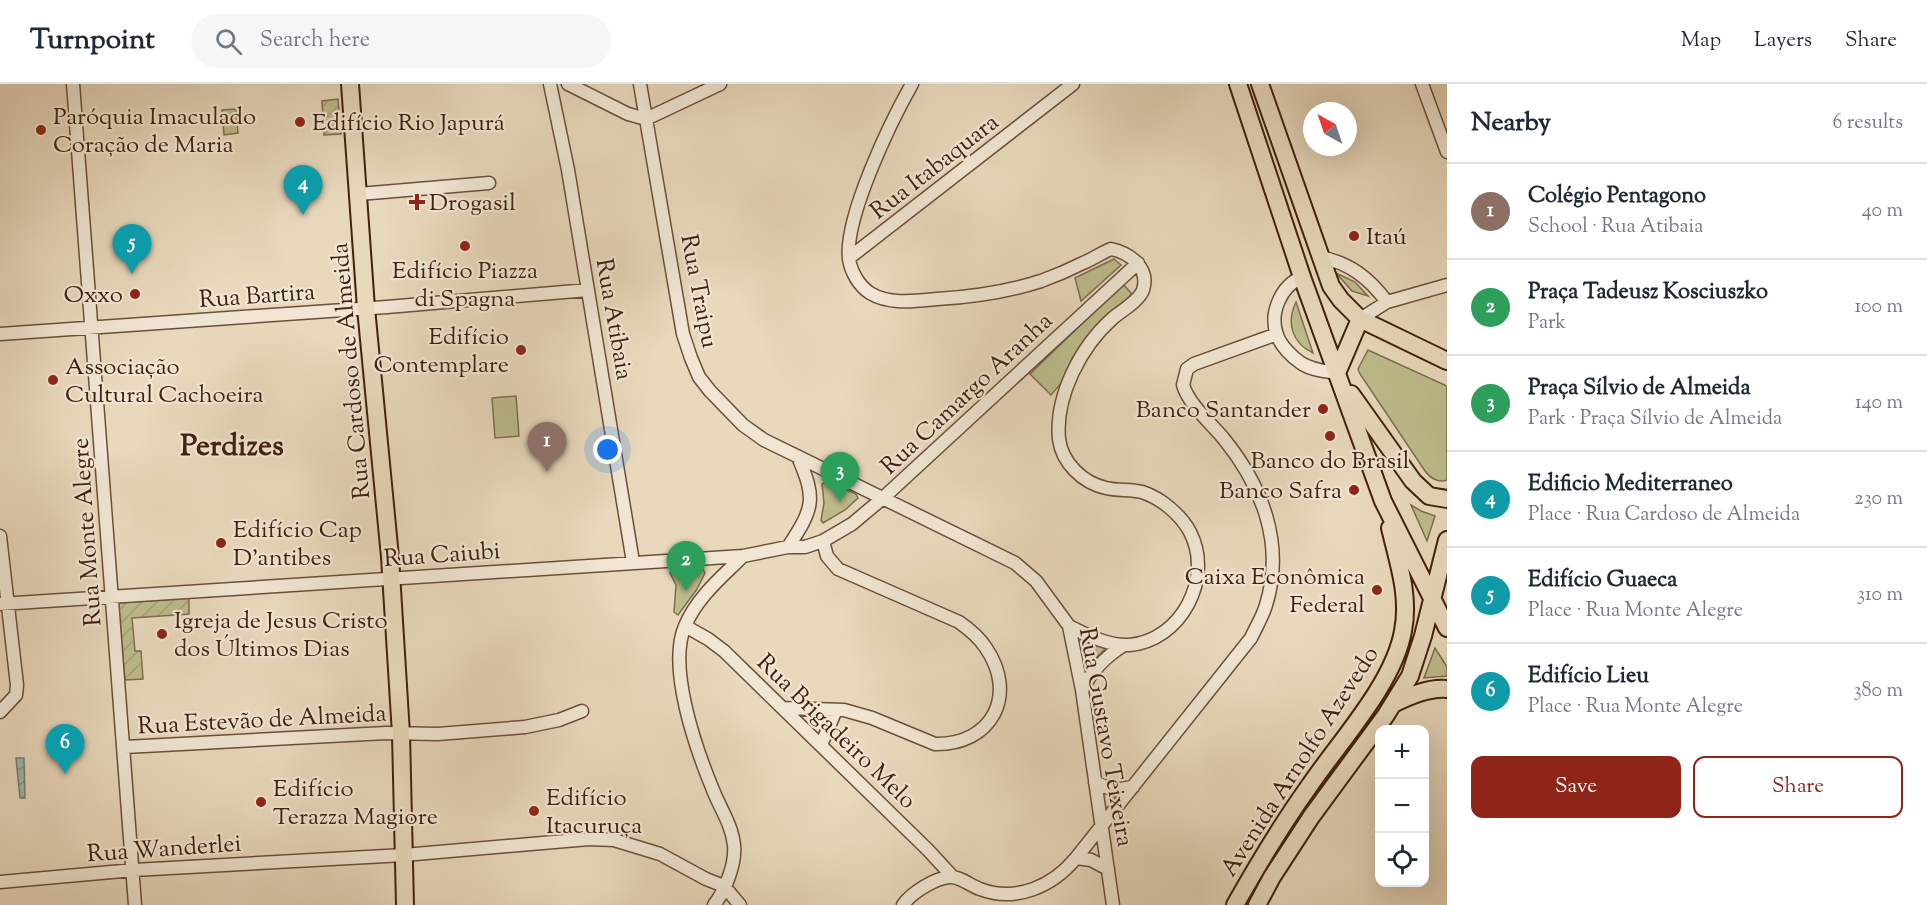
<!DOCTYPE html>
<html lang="en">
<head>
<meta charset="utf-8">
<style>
  :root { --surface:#fff; --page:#f6f6f7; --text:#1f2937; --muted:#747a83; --line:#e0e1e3; --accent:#8f2418 }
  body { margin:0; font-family:"Sorts Mill Goudy",serif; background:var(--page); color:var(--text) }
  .controls { position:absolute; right:18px; bottom:18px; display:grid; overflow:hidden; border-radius:12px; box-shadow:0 6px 24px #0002 }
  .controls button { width:54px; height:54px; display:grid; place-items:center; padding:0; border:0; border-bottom:2px solid var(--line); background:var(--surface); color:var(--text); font:30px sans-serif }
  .compass { position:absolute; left:1303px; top:18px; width:54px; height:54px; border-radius:50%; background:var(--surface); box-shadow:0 6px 24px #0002; rotate:320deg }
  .you { position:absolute; left:608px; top:366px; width:21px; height:21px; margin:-15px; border:4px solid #fff; border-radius:50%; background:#1a73e8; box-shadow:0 0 0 9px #1a73e833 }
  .badge { display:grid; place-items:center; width:39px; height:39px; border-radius:50%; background:var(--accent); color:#fff; font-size:20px; font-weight:700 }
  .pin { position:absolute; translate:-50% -50px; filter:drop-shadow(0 2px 3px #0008) }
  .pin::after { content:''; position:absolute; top:32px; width:21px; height:18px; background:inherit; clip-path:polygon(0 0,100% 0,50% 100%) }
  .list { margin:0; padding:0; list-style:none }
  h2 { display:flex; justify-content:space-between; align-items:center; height:78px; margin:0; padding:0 24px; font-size:26px }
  h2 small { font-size:20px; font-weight:400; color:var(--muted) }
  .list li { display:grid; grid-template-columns:39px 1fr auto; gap:18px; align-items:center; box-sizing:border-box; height:96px; padding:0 24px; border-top:2px solid var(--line) }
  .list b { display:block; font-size:22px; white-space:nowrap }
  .list p { margin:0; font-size:20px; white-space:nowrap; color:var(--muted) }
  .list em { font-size:20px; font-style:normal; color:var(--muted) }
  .actions { display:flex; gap:12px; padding:18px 24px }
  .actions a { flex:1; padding:14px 0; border:2px solid var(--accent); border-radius:12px; text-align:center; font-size:21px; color:var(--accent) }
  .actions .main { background:var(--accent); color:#fff }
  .icon { flex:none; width:33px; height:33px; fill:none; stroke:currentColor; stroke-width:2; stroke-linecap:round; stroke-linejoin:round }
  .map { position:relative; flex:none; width:1447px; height:821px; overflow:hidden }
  header { display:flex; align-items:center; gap:36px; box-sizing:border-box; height:84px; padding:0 30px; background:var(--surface); border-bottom:2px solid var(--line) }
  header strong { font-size:28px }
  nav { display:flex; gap:33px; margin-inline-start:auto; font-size:21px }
  .search { width:420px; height:54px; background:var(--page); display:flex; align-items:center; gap:15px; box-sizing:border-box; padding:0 21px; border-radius:33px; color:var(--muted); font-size:22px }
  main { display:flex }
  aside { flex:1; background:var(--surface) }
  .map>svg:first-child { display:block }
  .grass { fill:url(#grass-dots); stroke:#7f6e4e; stroke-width:1.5 }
  .park { fill:#bdbc8c; stroke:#7f6e4e; stroke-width:1.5 }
  .garden { fill:url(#garden-furrows); stroke:#7f6e4e; stroke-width:1.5 }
  .water { fill:url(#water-waves); stroke:#757d70; stroke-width:1.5 }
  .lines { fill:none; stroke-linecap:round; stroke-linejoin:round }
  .minor-casing { stroke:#6b4f3b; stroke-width:15 }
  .major-casing { stroke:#412110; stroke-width:20 }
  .minor { stroke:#f0e6d3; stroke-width:12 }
  .major { stroke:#e8d8bc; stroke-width:16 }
  .poi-dot { fill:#8f2418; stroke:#f0e6d3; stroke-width:2 }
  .labels { text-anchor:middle; stroke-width:4.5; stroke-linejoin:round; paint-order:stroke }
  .poi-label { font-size:24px; fill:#412110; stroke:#f0e6d3; text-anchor:start }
  .street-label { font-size:24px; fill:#412110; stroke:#f0e6d3 }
  .district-label { font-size:30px; font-weight:bold; fill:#412110; stroke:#f0e6d3 }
</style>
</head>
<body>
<header>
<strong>Turnpoint</strong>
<div class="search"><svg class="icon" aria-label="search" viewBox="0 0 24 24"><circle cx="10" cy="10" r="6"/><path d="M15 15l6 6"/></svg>Search here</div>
<nav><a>Map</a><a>Layers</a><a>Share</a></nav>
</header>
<main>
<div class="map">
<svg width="1447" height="821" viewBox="0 0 1447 821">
  <defs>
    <pattern id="grass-dots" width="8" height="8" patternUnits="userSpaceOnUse" patternTransform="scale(1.5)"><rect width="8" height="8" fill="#bdbc8c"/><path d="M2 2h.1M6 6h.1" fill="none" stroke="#a4a178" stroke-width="1.8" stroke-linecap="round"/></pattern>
    <pattern id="garden-furrows" width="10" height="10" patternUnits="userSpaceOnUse" patternTransform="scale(1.5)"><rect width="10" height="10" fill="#bdbc8c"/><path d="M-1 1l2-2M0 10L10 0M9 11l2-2" fill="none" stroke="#a4a178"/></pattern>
    <pattern id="water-waves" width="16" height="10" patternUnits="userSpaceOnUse" patternTransform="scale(1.5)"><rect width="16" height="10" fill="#97bab0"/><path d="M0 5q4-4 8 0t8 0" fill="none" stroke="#7d978e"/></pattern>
  </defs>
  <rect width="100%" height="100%" fill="#e8d8bc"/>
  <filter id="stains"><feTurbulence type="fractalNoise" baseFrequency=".00333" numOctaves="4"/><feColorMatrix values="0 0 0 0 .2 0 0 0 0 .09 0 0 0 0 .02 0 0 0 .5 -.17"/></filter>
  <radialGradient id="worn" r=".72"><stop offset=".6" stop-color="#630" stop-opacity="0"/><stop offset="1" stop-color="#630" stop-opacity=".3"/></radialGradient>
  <path class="grass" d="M1078,556L1106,564L1087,583L1084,584Z"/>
  <path class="park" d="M236,25L238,49L224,51L222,26Z
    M1114,175L1121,181L1081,217L1075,194Z
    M1336,189L1355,198L1368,212L1352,207Z
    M1123,200L1132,210L1072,274L1073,286L1051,311L1030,290Z
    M1296,218L1313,269C1292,259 1286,239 1296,218Z
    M1368,266L1447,302V396C1438,399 1430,394 1425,387L1360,290L1358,285Z
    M516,312L519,352L495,354L492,314Z
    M828,397L856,410L858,414L845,426L823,439L821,436L824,419L822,400Z
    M1411,421L1421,427L1435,432L1427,457Z
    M677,485H703L705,489L697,505L678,531L674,528L676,501L670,489L671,486Z
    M1435,564L1447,583V592L1424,594Z"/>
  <path class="garden" d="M338,15L341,50L324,51L322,17Z
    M189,514V530L132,534L135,567H141L143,595L125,596L118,519Z"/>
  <path class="water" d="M16,674H24L25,714H20Z"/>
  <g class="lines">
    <defs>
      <path id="minor" d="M73,0L135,821
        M550,0L568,86L633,478
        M568,0L628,30L646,35L720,0
        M640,0L683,250L691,274L699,293L710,307L743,341L764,356L1015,479L1036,497L1069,542L1082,606L1113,821
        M912,0C891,37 844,134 849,175C851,188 859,202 870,209C889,221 916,217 937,215C972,213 1007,208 1041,197C1055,192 1069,186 1083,179C1093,175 1101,169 1111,165C1130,169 1150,184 1143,206C1139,217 1121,227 1113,234C1081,262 1055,312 1059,355C1062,379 1083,399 1106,404C1118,407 1130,405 1142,408C1161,414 1181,431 1190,448C1214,494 1181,557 1129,561C1108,562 1087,551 1069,542
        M1422,0L1447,68
        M359,110L489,99
        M1320,173C1350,179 1369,194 1387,218
        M849,174L1073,0
        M1302,193C1281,202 1269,229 1277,251C1281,262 1292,273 1301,279C1311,286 1325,287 1337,289
        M1360,235L1387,218L1447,201
        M0,250L387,223L588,206
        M0,452L17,601L16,611L0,628
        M788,463C813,425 817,416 798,373
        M0,520L743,472L788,463H805L823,457L852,440L883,414L1138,179
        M685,542L708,555L724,567L928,766L952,792
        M1082,606C1092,586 1105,573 1124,561
        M783,624L844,626L872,634L935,660C992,661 1018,611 986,564C979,553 969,545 959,538L838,485L827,472L823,457
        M821,661L836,626
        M125,663L386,649L438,650L525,643L559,636L582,627
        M1095,698L1113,706L1133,703
        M1076,774L1091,776L1108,785
        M0,798L134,786L404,771L589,755L614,756L660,770L706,795L724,802L740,821
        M714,821C725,807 736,780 734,761C732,741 720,724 713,706C696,665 667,583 685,542C697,513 722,493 743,472
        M903,821C911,809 935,794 950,793C959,792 971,802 980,805C1016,819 1053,802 1076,774L1251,554C1256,543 1263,532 1266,521C1285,460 1262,402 1224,355C1211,339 1189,321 1183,301L1187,285L1194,280L1277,250"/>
      <path id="major" d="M350,0L366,224L390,473L401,650L405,821
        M1238,0L1302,193L1383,417L1447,544
        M1260,0L1331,202L1341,216L1360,235L1447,277
        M1337,289L1360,235
        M1351,310L1413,397L1429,412L1447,415
        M1393,620C1409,612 1429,603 1447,605
        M1235,821C1258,780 1282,740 1310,701C1340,657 1394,599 1403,547C1410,512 1398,478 1390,444
        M1257,821L1272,793L1311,733L1386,631L1410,592L1423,552L1447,456"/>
    </defs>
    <use href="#minor" class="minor-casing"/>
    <use href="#major" class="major-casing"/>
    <use href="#minor" class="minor"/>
    <use href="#major" class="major"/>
  </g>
  <g class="poi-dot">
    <circle cx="300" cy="38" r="6"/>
    <circle cx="41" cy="46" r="6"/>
    <path d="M414 109h6v6h6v6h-6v6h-6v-6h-6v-6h6z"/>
    <circle cx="1354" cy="152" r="6"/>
    <circle cx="465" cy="162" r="6"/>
    <circle cx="135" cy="210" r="6"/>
    <circle cx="521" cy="266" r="6"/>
    <circle cx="53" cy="296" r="6"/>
    <circle cx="1323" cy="325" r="6"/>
    <circle cx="1330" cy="352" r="6"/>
    <circle cx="1354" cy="406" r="6"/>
    <circle cx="221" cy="459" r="6"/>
    <circle cx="1377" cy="506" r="6"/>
    <circle cx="162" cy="550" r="6"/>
    <circle cx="261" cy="718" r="6"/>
    <circle cx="534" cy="727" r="6"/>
  </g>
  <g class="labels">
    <g class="poi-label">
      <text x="53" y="40">Paróquia Imaculado<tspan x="53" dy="28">Coração de Maria</tspan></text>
      <text x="312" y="46">Edifício Rio Japurá</text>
      <text x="429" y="126">Drogasil</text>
      <text x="1366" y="160">Itaú</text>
      <text x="465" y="194" text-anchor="middle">Edifício Piazza<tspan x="465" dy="28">di Spagna</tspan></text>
      <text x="123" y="218" text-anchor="end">Oxxo</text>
      <text x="509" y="260" text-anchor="end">Edifício<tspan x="509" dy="28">Contemplare</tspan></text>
      <text x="65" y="290">Associação<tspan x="65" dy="28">Cultural Cachoeira</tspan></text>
      <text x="1311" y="333" text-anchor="end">Banco Santander</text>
      <text x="1330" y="384" text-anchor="middle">Banco do Brasil</text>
      <text x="1342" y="414" text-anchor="end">Banco Safra</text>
      <text x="233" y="453">Edifício Cap<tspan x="233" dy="28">D'antibes</tspan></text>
      <text x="1365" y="500" text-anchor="end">Caixa Econômica<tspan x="1365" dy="28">Federal</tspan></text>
      <text x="174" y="544">Igreja de Jesus Cristo<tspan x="174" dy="28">dos Últimos Dias</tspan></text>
      <text x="273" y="712">Edifício<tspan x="273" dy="28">Terazza Magiore</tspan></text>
      <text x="546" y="721">Edifício<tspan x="546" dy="28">Itacuruça</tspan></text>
    </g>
    <g class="street-label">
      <text transform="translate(934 82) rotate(-38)" y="8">Rua Itabaquara</text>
      <text transform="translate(700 207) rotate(79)" y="8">Rua Traipu</text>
      <text transform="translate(257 211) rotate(-4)" y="8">Rua Bartira</text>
      <text transform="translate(615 235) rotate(80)" y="8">Rua Atibaia</text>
      <text transform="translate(350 287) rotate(-95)" y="8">Rua Cardoso de Almeida</text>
      <text transform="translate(966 309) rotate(-43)" y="8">Rua Camargo Aranha</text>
      <text transform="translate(86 448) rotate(-94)" y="8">Rua Monte Alegre</text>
      <text transform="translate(442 470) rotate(-4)" y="8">Rua Caiubi</text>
      <text transform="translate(262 635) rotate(-3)" y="8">Rua Estevão de Almeida</text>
      <text transform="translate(837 647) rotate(44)" y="8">Rua Brigadeiro Melo</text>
      <text transform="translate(1107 653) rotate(80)" y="8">Rua Gustavo Teixeira</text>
      <text transform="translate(1299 677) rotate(-57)" y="8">Avenida Arnolfo Azevedo</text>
      <text transform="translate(164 764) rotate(-4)" y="8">Rua Wanderlei</text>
    </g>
    <g class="district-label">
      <text x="232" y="371">Perdizes</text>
    </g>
  </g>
  <rect width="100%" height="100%" filter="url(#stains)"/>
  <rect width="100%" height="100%" fill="url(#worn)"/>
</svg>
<div class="controls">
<button>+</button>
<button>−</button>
<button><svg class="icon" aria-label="locate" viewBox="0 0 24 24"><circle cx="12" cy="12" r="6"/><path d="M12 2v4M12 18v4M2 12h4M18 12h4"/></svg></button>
</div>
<svg class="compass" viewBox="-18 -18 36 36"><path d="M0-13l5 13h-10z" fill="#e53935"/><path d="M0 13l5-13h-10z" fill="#747a83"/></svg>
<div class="you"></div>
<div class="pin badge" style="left:547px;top:388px;background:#8d6e63">1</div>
<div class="pin badge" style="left:686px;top:507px;background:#2e9e5b">2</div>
<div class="pin badge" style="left:840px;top:418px;background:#2e9e5b">3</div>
<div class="pin badge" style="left:303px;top:131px;background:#0f9aa8">4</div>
<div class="pin badge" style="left:132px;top:190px;background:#0f9aa8">5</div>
<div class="pin badge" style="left:65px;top:690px;background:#0f9aa8">6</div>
</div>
<aside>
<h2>Nearby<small>6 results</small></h2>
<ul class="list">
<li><span class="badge" style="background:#8d6e63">1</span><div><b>Colégio Pentagono</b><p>School · Rua Atibaia</p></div><em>40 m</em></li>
<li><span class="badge" style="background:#2e9e5b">2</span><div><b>Praça Tadeusz Kosciuszko</b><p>Park</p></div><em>100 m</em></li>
<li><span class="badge" style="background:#2e9e5b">3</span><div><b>Praça Sílvio de Almeida</b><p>Park · Praça Sílvio de Almeida</p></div><em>140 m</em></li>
<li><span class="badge" style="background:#0f9aa8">4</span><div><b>Edificio Mediterraneo</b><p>Place · Rua Cardoso de Almeida</p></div><em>230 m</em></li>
<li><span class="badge" style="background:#0f9aa8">5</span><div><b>Edifício Guaeca</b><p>Place · Rua Monte Alegre</p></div><em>310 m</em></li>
<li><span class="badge" style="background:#0f9aa8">6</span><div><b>Edifício Lieu</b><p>Place · Rua Monte Alegre</p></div><em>380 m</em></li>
</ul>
<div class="actions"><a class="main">Save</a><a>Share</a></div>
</aside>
</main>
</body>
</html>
